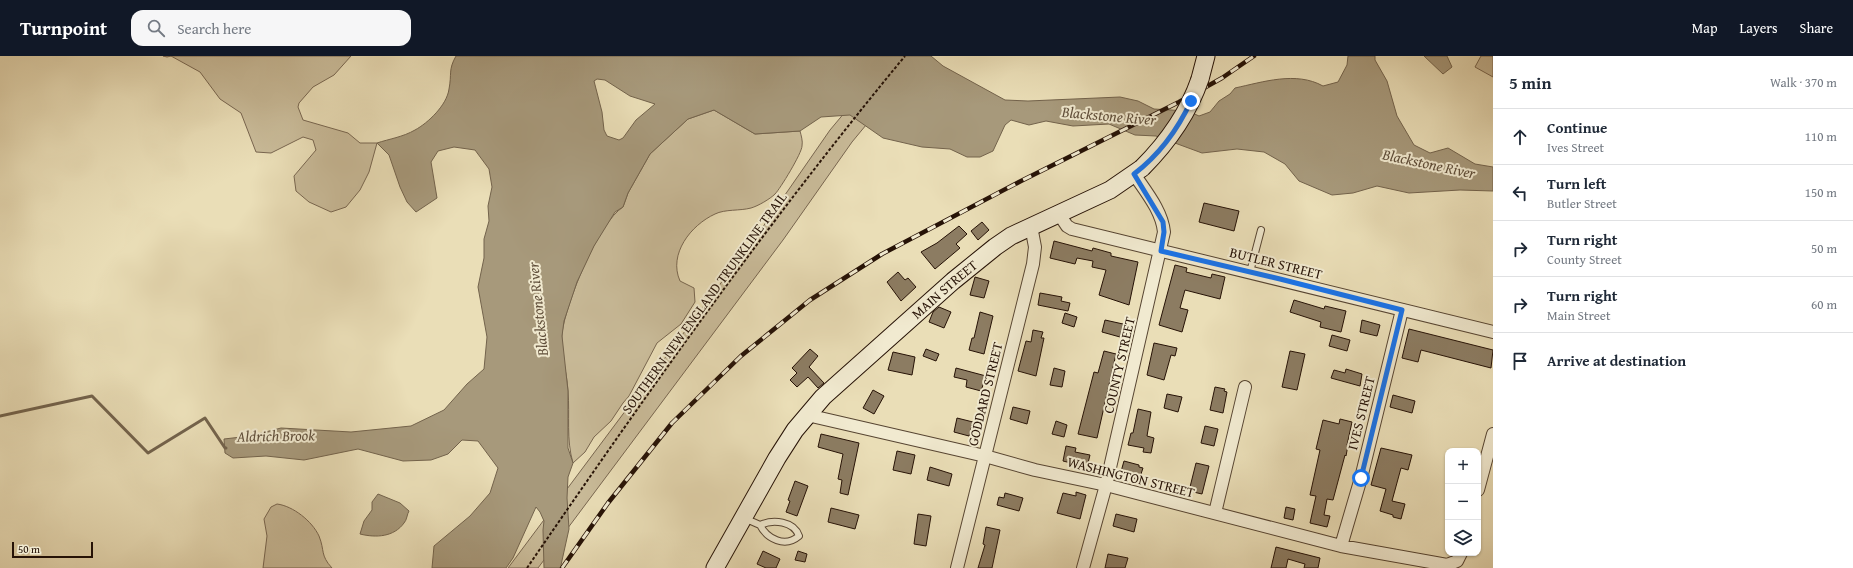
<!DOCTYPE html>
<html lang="en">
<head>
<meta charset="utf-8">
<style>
  :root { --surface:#fff; --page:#f6f6f7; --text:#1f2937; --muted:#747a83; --line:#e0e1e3; --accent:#111827 }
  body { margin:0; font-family:"Gentium Book Plus",serif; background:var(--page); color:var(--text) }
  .controls { position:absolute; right:12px; bottom:12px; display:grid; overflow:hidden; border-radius:8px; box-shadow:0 1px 3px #0004 }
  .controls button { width:36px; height:36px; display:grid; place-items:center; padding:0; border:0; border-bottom:1px solid var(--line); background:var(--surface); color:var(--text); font:20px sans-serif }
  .scale { position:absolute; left:12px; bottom:10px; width:81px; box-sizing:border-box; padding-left:4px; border:2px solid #261206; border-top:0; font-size:11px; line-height:14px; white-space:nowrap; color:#261206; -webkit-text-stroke:3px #f1ead0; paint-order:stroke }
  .stop { position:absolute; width:12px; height:12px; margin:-9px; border:3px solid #1a73e8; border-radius:50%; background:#fff }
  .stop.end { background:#1a73e8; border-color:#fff; box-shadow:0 1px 4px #0008 }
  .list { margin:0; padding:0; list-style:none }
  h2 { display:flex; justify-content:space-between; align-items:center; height:52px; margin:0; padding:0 16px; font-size:17px }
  h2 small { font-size:13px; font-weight:400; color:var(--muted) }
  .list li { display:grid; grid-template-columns:26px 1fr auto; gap:12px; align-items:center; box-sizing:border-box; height:56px; padding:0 16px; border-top:1px solid var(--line) }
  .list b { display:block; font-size:15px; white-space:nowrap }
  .list p { margin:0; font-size:13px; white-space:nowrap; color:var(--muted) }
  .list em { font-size:13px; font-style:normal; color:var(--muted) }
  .icon { flex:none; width:22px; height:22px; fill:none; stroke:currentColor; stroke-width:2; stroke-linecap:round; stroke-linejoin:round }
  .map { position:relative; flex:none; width:1493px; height:512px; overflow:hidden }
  header { display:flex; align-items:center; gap:24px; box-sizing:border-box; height:56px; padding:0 20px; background:var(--accent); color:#fff }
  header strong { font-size:19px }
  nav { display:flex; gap:22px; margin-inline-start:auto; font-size:14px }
  .search { width:280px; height:36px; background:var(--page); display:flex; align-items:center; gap:10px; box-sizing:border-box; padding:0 14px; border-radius:12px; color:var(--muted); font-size:15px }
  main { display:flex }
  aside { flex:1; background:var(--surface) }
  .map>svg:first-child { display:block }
  .green { fill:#c9bb99; stroke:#786650 }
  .water { fill:#a7997b; stroke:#73634c; fill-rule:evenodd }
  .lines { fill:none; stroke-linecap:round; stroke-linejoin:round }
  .stream { stroke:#73634c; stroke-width:3 }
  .building { fill:#8c7c62; stroke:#261206 }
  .service-casing { stroke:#574532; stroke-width:8 }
  .minor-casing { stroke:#574532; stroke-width:14 }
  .secondary-casing { stroke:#261206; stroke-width:19 }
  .path { stroke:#261206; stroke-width:2; stroke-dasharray:3 2; stroke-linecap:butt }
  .service { stroke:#f1ead0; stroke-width:6 }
  .minor { stroke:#f1ead0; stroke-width:12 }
  .secondary { stroke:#f1ead0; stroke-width:17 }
  .rail-casing { stroke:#261206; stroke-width:4.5 }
  .rail { stroke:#f1ead0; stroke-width:3; stroke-dasharray:9; stroke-linecap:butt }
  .secondary-bridge-casing { stroke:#261206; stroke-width:19; stroke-linecap:butt }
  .secondary-bridge { stroke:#f1ead0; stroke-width:17 }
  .route { stroke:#1a73e8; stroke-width:5 }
  .labels { text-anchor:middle; stroke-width:4; stroke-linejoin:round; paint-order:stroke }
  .street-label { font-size:14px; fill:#261206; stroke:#f1ead0 }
  .water-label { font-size:15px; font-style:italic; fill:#604f3b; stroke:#f1ead0 }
</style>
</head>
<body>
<header>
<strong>Turnpoint</strong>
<div class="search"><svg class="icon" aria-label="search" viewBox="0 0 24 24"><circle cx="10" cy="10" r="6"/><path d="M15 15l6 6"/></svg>Search here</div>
<nav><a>Map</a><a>Layers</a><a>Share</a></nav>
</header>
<main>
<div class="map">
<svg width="1493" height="512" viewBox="0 0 1493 512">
  <rect width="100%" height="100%" fill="#eadeb7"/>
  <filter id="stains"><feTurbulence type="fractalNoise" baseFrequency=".005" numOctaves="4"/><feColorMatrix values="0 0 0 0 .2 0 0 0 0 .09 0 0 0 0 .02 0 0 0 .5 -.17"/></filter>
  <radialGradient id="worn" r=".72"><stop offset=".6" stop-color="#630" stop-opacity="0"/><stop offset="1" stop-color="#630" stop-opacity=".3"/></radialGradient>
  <path class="green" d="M163,0H351L334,19L313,31L299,47L298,51L303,64L348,77L360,87H377L369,116L360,134L346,151L331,156L309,146L296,135L294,120L316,94L313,84L303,81L271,97L256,96L241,57L220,43L200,16L171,0L167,1Z
    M892,0H923L852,86L783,184L538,512H508L762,172L830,74Z
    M1481,0H1493V21L1475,11Z
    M714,54L755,78L800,75C801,79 803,85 802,90C802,97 780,133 775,138C770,143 758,150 751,152C740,155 725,153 715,158C691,169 668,198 680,225L694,232L695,246L681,268L657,287L629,340L623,347L611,365L594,381L585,396L573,407C566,383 570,360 568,335C567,316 560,296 562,277C566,247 598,167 623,151L628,137L650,98L688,63Z
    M277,448C293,450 312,465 319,480C325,495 320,499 332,512H263L267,480L264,463L271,451Z"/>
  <path class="water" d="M456,0H931L943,10L1005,44L1028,45L1120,41L1138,45L1154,53L1188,55L1199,60L1210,56L1219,45L1230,38L1235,32C1263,26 1296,15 1323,30L1338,26L1347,9L1348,0H1375V4L1387,25L1397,60L1414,89L1430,97L1448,92L1475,108L1493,111V135L1460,134L1409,137L1377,130L1353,137L1332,139L1299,125L1285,108L1264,96L1237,93L1202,97L1156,80L1135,79L1109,68L1073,70L1046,65L1029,69L1011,64L1005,69L993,95L980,101H967L950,93L922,91L883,82L850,59L821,61L800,75L755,78L714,54L688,63L650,98L628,137L623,151L615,156L594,190L577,226L564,265L562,280L568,335V392L573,407L568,421L567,442L569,473L561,509L562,512H544L543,474L544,465L540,456L536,451L513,502L506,512H432L434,490L470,460L490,437L498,412L478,385L462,384L448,398L431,404L403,405L358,393L304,404L266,400L233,402L225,397L224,383L250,380L281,372L351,376L411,370L444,354L467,328L484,313L487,281L478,231L484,202V183L489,165L488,150L492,131L489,113L475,94L454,91L438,95L431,106L437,142L416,156L407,146L400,131L389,99L377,87C389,83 403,81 415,74C428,67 447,49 449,33C452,18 448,14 456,0ZM597,23L605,24L630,40L655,48L636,64L623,82L619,84L607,80L604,74L602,56L594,25Z
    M1424,0H1447L1452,11L1443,18Z
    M378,438L400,447L409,455C407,458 407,464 404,467C394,481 376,482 360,478L364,465L372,454V446Z"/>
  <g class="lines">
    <path class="stream" d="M0,360L92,340L148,397L205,362L225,392H226"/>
  </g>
  <path class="building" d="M1204,147L1239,155L1234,175L1199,166Z
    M982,166L989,174L978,184L971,175Z
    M959,170L967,178L956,188L960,192L935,213L921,196L937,187Z
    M1054,185L1092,195L1093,192L1111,197V200L1138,206L1129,249L1099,239L1106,214L1092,211L1093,205L1077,202L1075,208L1050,202Z
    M1175,209L1187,212L1186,216L1211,222L1212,218L1225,221L1220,243L1185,234L1180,252L1188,254L1182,276L1159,269Z
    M898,216L905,224L908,222L916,231L901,245L887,226Z
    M975,221L989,225L984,242L970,239Z
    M1040,237L1062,241L1061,245L1070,247L1068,255L1038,249Z
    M1294,244L1324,253L1325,250L1346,255L1341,276L1320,271L1321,266L1290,256Z
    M939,251L951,256L944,272L929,266L933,256Z
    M980,256L993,260L984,298L969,294L972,282H974Z
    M1065,257L1077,261L1074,271L1062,267Z
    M1105,264L1123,268L1120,281L1102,276Z
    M1362,264L1380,269L1377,280L1360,276Z
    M1409,273L1493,294L1491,312L1421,294L1418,306L1402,302Z
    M1033,274L1043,276L1041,282H1044L1036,320L1018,315L1026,285L1031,286Z
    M1332,279L1350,284L1347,295L1329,290Z
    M1154,287L1177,292L1175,300L1171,299L1164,324L1147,319Z
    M810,293L818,300L809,311L824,327L818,332L808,321L797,331L790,324L797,317L792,312Z
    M926,293L939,298L936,305L923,300Z
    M1104,295L1116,298L1097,382L1078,378L1094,316L1098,317Z
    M1290,295L1305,298L1297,334L1282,331Z
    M893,296L915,301L912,319L888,314Z
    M956,312L986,320L981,335L966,331L967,324L954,321Z
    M1054,312L1065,315L1062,331L1050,329Z
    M1346,313L1362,318L1360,330L1331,322L1334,314L1345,317Z
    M1215,331L1225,333L1224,335L1227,336L1223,357L1210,354Z
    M873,334L884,340L874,358L863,352Z
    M1167,338L1182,341L1178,356L1164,352Z
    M1393,339L1415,345L1412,357L1390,351Z
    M1013,351L1030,355L1027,368L1010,363Z
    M1138,353L1151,356L1147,380L1154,382L1151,397L1143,396L1144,392L1128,389L1131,377H1133Z
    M957,362L973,366L969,380L954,376Z
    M1340,363L1352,366L1347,389H1348L1346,400L1345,399L1333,444L1327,443L1324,459L1330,460L1327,471L1310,467L1316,440L1310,439L1320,394L1316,393L1323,364L1339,368Z
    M1056,365L1067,369L1064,381L1052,378Z
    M1205,370L1218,373L1214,390L1201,387Z
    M821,378L859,387L848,439L840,437L842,424L838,423L843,398L818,391Z
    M1066,390L1076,392L1075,396L1090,399L1087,411L1063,405Z
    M1381,392L1412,399L1408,414L1401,412L1392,445L1405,448L1401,463L1393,461V459L1380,455L1386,433L1371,429Z
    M897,395L915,399L911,418L893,414Z
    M1124,405L1139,409V411L1143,412L1139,424L1120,419Z
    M1196,407L1209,410L1202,438L1189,435Z
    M930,411L952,418L949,430L927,424Z
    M795,425L808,430L797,460L786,456L790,445L788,444Z
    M1076,436L1086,439L1080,463L1057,457L1063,437L1076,440Z
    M1005,437L1023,442L1019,455L997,449L999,441L1004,442Z
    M1286,451L1295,453L1293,464L1284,462Z
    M831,452L859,459L855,473L828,466Z
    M918,458L931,460L926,490L914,488Z
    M1116,458L1137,463L1134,476L1113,470Z
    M986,471L1000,474L992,512H978L985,489L983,488Z
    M1276,491L1320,502L1318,512H1304L1305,508L1288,503L1286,512H1271Z
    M763,495L780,503L776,512H766L757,508Z
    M798,495L807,498L805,506L795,504Z
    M1108,498L1128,502L1125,512H1105Z"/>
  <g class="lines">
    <defs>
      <path id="service" d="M1250,216L1261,174
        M744,462L760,469C773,463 794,465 799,480C785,492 767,483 760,469"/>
      <path id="minor" d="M1059,158L1067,170L1072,173L1493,276
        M807,359L985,400L1035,414L1106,429L1341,490L1447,509L1457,505L1461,497
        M1478,434L1493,378
        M1215,457L1245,331
        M1341,490L1361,422L1402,254
        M957,512L1033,208L1035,191L1031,170
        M1083,512L1106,429L1164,176C1162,155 1146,136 1134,118"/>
      <g id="secondary">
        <path d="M1200,23L1206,0"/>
        <path id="s1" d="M715,512L777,402L795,374L823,341L953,225L995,191L1011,180L1110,134L1142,112"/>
      </g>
    </defs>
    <use href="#service" class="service-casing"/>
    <use href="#minor" class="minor-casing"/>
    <use href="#secondary" class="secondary-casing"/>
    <path class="path" d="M527,512C647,337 770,163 905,0"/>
    <use href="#service" class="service"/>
    <use href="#minor" class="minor"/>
    <use href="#secondary" class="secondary"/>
    <defs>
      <path id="rail" d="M562,512L608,447L672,367L741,300L810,244L882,198L1021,125L1179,46L1222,22L1254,0"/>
    </defs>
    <use href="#rail" class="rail-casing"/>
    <use href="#rail" class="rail"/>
    <defs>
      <path id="secondary-bridge" d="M1142,112C1168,86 1188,58 1200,23"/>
    </defs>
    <use href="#secondary-bridge" class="secondary-bridge-casing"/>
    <use href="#secondary-bridge" class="secondary-bridge"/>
  </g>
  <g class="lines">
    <path class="route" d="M1191,45C1178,73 1159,99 1134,118L1163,166L1164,176L1161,195L1280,223L1402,254L1361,422"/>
  </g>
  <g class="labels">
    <g class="street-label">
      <text transform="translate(1276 207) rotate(14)" y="5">BUTLER STREET</text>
      <text dy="5" stroke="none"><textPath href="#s1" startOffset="365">MAIN STREET</textPath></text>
      <text transform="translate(704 247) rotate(-54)" y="5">SOUTHERN NEW ENGLAND TRUNKLINE TRAIL</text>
      <text transform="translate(1119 309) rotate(-77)" y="5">COUNTY STREET</text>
      <text transform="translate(985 338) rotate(-76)" y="5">GODDARD STREET</text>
      <text transform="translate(1361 357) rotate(-76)" y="5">IVES STREET</text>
      <text transform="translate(1131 421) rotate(14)" y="5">WASHINGTON STREET</text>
    </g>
    <g class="water-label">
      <text transform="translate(1109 60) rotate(5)" y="5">Blackstone River</text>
      <text transform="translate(1429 108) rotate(12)" y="5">Blackstone River</text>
      <text transform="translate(538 253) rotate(-96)" y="5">Blackstone River</text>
      <text transform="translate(276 380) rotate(-1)" y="5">Aldrich Brook</text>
    </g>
  </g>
  <rect width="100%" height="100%" filter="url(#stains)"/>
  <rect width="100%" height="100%" fill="url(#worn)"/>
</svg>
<div class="controls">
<button>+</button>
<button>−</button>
<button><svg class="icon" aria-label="layers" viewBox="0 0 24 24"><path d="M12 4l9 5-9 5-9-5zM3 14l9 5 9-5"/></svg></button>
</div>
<div class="scale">50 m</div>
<div class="stop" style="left:1361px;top:422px"></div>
<div class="stop end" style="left:1191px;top:45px"></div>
</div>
<aside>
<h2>5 min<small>Walk · 370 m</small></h2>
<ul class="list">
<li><svg class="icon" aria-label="ahead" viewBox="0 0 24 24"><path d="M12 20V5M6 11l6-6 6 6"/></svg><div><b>Continue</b><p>Ives Street</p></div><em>110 m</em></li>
<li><svg class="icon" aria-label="left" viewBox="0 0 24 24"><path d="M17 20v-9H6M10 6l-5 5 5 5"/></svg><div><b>Turn left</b><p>Butler Street</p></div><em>150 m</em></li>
<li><svg class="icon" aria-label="right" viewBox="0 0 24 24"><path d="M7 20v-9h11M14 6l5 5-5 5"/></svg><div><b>Turn right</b><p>County Street</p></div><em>50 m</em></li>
<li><svg class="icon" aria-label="right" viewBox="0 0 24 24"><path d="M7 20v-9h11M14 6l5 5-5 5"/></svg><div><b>Turn right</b><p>Main Street</p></div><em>60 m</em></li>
<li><svg class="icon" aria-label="arrive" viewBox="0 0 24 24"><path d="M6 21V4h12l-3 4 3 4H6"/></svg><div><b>Arrive at destination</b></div></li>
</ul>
</aside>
</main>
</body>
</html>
